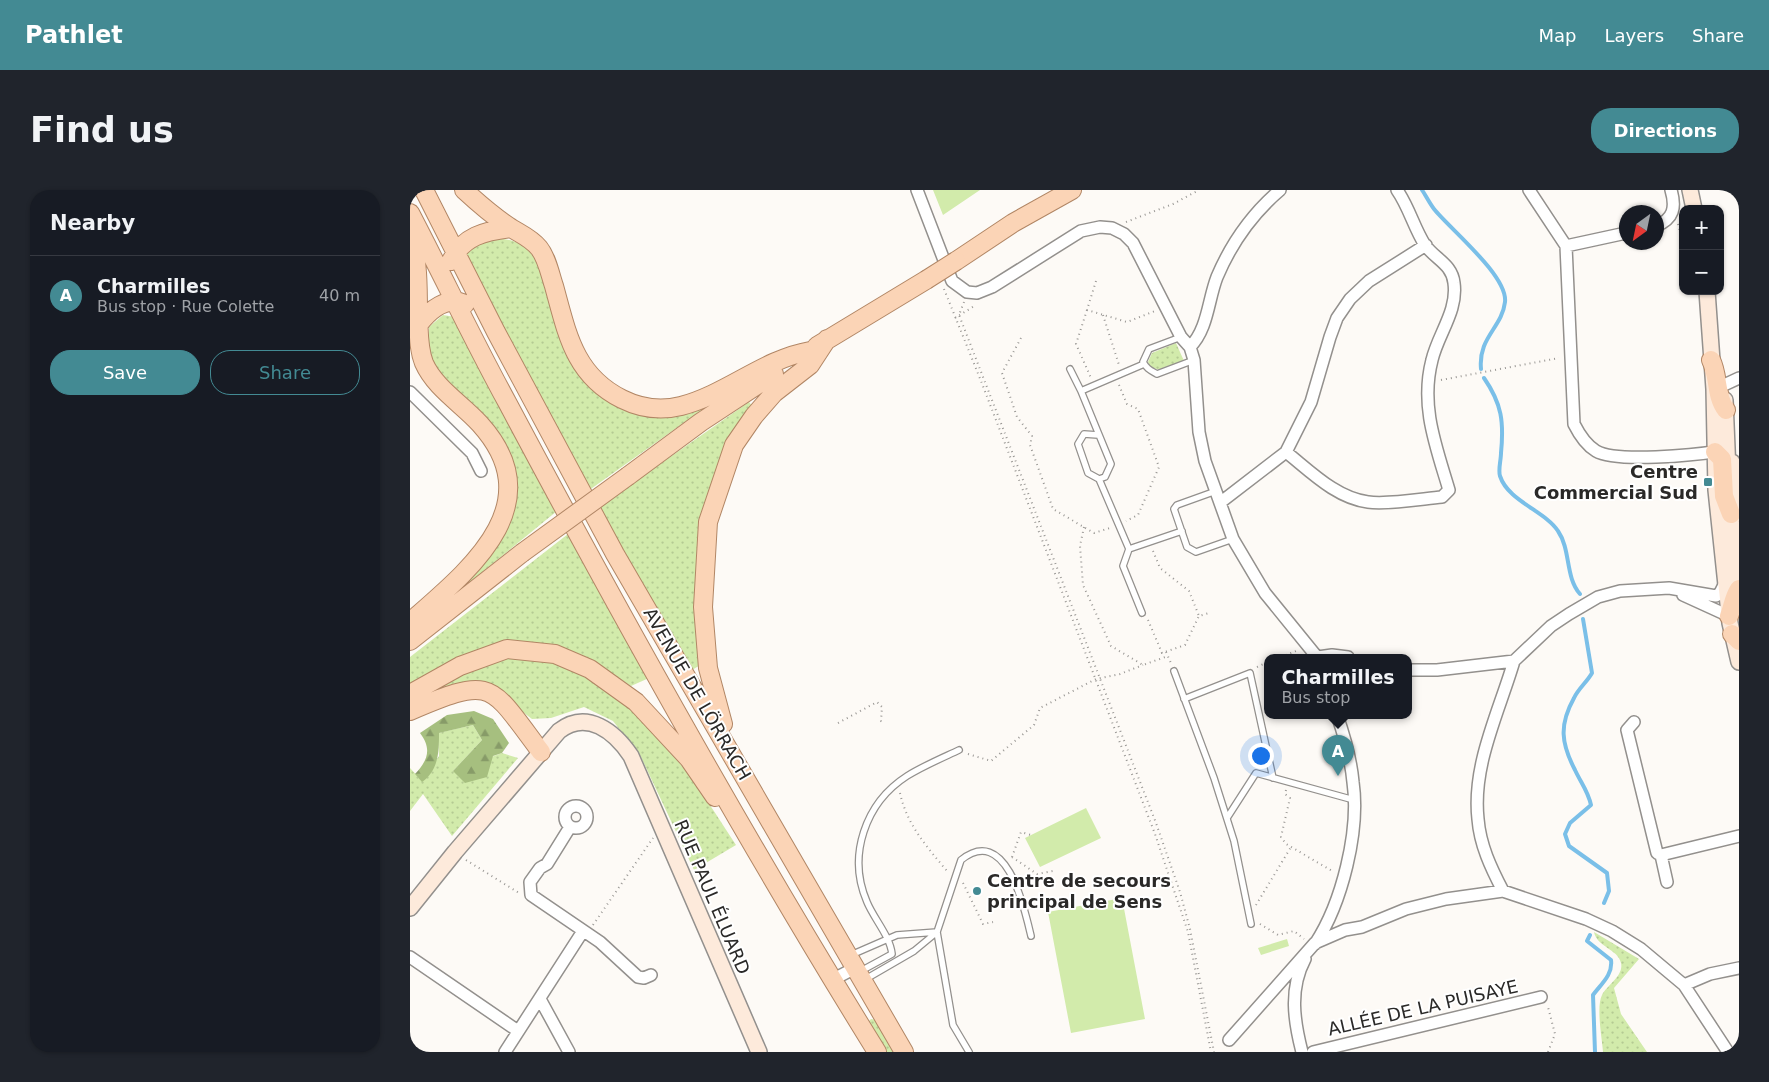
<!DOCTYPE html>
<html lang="en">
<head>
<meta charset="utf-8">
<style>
  :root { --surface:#171b24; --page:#20242c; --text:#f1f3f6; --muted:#9ea1a6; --line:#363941; --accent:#438a93 }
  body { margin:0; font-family:"DejaVu Sans",sans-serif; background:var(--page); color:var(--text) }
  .controls { position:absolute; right:15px; top:15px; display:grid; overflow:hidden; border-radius:10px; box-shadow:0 1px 4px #0004 }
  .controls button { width:45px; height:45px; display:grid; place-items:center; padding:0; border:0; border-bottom:1px solid var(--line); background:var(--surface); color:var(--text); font:25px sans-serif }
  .compass { position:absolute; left:1209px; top:15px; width:45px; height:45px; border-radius:50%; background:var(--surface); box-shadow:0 1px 4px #0004; rotate:213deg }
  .you { position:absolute; left:850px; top:565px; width:18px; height:18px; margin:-12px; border:4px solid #fff; border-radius:50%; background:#1a73e8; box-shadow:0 0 0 8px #1a73e833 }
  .badge { display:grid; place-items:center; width:32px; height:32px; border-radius:50%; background:var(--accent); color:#fff; font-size:16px; font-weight:700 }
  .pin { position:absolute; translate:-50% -41px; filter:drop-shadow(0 1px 2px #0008) }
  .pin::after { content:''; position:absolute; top:26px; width:18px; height:15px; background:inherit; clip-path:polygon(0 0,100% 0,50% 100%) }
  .popup { position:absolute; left:854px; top:464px; width:148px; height:65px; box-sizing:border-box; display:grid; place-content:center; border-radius:10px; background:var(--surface); filter:drop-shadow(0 1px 4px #0005); font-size:16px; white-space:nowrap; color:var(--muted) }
  .popup b { font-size:19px; color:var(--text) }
  .popup::after { content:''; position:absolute; left:50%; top:100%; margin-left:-10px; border:10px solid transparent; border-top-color:var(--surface) }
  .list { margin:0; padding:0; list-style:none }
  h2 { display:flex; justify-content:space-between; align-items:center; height:65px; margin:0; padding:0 20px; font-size:21px }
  h2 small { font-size:16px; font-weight:400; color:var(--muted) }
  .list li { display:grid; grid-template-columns:32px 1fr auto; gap:15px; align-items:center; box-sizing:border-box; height:80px; padding:0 20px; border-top:1px solid var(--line) }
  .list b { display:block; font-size:19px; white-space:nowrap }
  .list p { margin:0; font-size:16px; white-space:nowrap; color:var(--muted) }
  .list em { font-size:16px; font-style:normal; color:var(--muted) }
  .actions { display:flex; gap:10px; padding:15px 20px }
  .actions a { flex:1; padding:11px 0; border:1px solid var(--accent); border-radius:20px; text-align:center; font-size:18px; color:var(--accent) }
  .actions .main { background:var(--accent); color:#fff }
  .map { position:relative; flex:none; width:1329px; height:862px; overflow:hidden; border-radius:20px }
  header { display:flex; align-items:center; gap:30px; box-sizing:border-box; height:70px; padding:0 25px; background:var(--accent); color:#fff }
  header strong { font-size:24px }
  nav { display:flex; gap:28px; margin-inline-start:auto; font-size:18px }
  .intro { display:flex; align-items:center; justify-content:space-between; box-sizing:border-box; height:120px; padding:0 30px }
  h1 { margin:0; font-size:35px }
  .button { padding:12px 22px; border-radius:20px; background:var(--accent); color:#fff; font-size:18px; font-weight:700 }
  main { display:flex; gap:30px; padding:0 30px }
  aside { flex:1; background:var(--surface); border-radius:20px; box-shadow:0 1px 4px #0004 }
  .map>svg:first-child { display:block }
  .grass { fill:url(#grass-dots) }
  .forest { fill:url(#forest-firs) }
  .green { fill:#d2ebab }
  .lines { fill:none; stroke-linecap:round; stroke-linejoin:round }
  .stream { stroke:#7abfe8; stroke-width:4 }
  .lane-casing { stroke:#93908d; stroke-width:8 }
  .street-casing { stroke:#93908d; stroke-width:14 }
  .secondary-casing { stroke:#93908d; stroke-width:18 }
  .primary-casing { stroke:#b18665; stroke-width:20 }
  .path { stroke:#9a9895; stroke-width:2; stroke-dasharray:1 4; stroke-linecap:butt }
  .lane { stroke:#fff; stroke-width:5.5 }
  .street { stroke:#fff; stroke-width:11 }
  .secondary { stroke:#fdeadb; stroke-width:15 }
  .primary { stroke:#fbd4b6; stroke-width:18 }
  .primary-bridge-casing { stroke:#b18665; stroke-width:20; stroke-linecap:butt }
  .primary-bridge { stroke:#fbd4b6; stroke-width:18 }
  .poi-dot { fill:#438a93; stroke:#fff; stroke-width:2 }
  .labels { text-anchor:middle; stroke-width:4; stroke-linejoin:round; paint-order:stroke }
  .poi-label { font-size:18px; font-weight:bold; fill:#2a2928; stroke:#fff; text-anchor:end }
  .street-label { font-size:18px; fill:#2a2928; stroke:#fff }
</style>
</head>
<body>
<header>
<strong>Pathlet</strong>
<nav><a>Map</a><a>Layers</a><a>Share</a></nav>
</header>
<div class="intro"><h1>Find us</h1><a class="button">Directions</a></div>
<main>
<aside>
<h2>Nearby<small></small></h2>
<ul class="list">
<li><span class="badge">A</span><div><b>Charmilles</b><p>Bus stop · Rue Colette</p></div><em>40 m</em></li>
</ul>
<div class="actions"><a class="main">Save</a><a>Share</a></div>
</aside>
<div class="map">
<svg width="1329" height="862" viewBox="0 0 1329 862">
  <defs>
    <pattern id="grass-dots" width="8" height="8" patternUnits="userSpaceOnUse" patternTransform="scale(1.25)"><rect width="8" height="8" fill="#d2ebab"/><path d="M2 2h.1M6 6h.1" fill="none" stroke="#b4ca93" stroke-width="1.8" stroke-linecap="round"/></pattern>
    <pattern id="forest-firs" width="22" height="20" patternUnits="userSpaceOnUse" patternTransform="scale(1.25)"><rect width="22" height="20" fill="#a6bf7f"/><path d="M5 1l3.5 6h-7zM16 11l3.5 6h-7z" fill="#879b68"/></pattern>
  </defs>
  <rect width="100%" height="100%" fill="#fdfaf6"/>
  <path class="grass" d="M78,48C98,48 110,51 125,64L194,207L292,215L293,219L178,301L54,65L64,54Z
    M33,125L45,127L147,321L54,397L53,392L91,348L99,279L29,190L18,168L19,137Z
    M766,153L774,171L750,180L740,177L738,172L742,163Z
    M339,212L343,217L315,257L296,309L291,333L290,475L279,482L187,318Z
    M158,344L239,488L221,496L184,472L95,451L35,474L0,496V467Z
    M104,464C117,467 132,468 145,473C230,506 279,582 326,655L284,680L231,567L203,531L174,517L141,528L122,529L76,494L0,511L67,474Z
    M63,535L72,550L43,581L92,563L108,568L42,646L13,604L0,621V578L12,591L29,566L28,543Z
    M1184,742L1229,769L1204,798L1211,824L1237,862H1193C1192,848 1186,817 1192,805C1197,795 1214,786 1211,773C1208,759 1187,757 1184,742Z
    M461,829L466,830L485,862H475L458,832Z"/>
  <path class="forest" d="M64,521L83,529L99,553L92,563L83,566L77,587L55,593L43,581L72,550L63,535L29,543C29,561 29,580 12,592L5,584C18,570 22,559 10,543L37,525Z"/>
  <path class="green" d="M523,0H570L533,25Z
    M676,618L691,648L630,677L615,648Z
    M712,708L735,829L661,843L638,722Z
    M877,749L879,756L851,765L848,758Z"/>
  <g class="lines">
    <path class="stream" d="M1012,0C1016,6 1020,14 1024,19C1040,39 1098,86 1095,112C1092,138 1068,147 1071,179
      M1074,188C1092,214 1094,232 1091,263C1091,270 1088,280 1090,286C1098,311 1135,321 1148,341C1161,360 1155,387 1170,404
      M1173,429L1182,483C1177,492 1168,499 1164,508C1149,535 1151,553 1165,580C1171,593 1178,601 1181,615L1160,633L1155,644L1159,656L1197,683L1199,701L1194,713
      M1180,745L1177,751L1201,770C1203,785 1191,794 1183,805L1185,862"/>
    <defs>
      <path id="lane" d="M771,147L739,159L733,172C737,179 740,180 747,184L784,170
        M660,179L671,201L734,174
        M671,201L701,274L695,287L689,289L678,283L668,254L674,244L688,245
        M689,289L719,359L772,341
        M806,301L767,315L764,319L777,357L786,362L823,349
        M719,359L713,376L732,423
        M764,481L804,588L824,651L841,734
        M774,509L840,483L863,588
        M817,628L846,583L944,610
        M441,765L487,745L527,742
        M449,782L482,764C480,746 464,729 457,712C437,666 455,613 497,586C513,576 532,568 549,560
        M454,790L504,761L527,742
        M559,862L543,835L527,742L551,670C596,634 614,716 621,746"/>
      <path id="street" d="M507,0L542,91L557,102L567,103L582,97L671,41L690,37L702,38L714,44L723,53L771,147L780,157L784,170L789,242L795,271L823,349L855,403L907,467
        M1119,0L1156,56L1164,234C1169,244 1176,255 1186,261C1206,273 1285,265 1310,261
        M1246,36C1264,29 1266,17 1261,0
        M1156,56L1216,43
        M780,157C798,139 798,110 807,87C821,54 843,23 870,0
        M1314,195L1329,188
        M0,202L62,263L71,281
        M876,262C900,281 926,308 958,312C977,315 1011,309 1032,307L1039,300C1026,256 1010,216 1022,170C1028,144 1048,121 1044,93C1042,74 1025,69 1015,55C1004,38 999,17 987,0
        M811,312L876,262L901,212L920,147L927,128L940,109L959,91L1016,55
        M1273,405L1319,426
        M908,467L922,465L938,467
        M998,480H1027L1104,471L1141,436L1159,424L1188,407L1210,401L1259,398L1306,406L1310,403L1315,393
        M1224,532L1217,540L1247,663L1251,665L1257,692
        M155 627a11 11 0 1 1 22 0a11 11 0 1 1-22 0Z
        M160,637L137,674L130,678L120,692L121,705L190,752L228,787L234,788L241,785
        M1251,665L1329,646
        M1093,701C1081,678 1070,655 1068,629C1062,575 1089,522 1104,471
        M905,754C932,713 950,641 943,592C941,570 934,545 927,525
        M0,767L108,841
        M422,790L445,778
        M1274,795L1318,862
        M130,809L159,862
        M819,850L905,753L935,740L952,737L996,719L1036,709L1093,701L1176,729L1202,741L1231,759L1274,795L1300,784L1329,778
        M95,862L173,741
        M892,862C884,831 879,799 895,769
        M903,862L1131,807"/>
      <path id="secondary" d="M1280,0L1284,19
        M1297,101L1304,199L1306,300L1320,433L1329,472
        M1315,210L1318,282
        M1322,272L1327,324
        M1320,313L1329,398
        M0,718L45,662L149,541C177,519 205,542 221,566L349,862"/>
      <path id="primary" d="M14,0L86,142L205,364L494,862
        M54,0C68,13 82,25 98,36C108,43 120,47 129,58C137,68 140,84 144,96C157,143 164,185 212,209C230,218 251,221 271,216C317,204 354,169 400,161
        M0,23C33,86 63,150 97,212C214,432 336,651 467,862
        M0,42C8,68 8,97 8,125C9,141 8,158 14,173C25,198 52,214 70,234C143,315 58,381 0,432
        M41,71C53,46 75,41 101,38
        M546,71L603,33L662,0
        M9,134C20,120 37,106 55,114
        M407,156L516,90
        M1301,170C1309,186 1305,206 1316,220
        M1305,262L1312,269L1314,306L1321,324
        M218,286L291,232L364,184
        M1319,426C1323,416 1323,408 1329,399
        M1322,444L1329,451
        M0,451L112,363
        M0,504L50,476L97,459L145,464L180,479L226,512L279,569L305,607
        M0,521C84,485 79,493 131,562
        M313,534L298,478L293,417L298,332L324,255L344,226L364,203L400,175L417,149"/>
    </defs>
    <use href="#lane" class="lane-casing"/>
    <use href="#street" class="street-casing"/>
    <use href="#secondary" class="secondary-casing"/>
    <use href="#primary" class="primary-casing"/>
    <path class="path" d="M716,32L763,14L789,0
      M1268,34L1273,53
      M686,91L677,120L717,132L745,121
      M534,99L571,191L745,644L778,742L801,862
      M554,112L549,125L746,633L770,702L780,739L804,862
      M677,120L666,154L681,188
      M693,125L709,175
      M545,128L566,115
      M611,148L592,183L607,227L622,246L620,255L643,319L684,343L700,338
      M1031,190L1149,168
      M709,195L717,214L728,219L749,277L728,325L716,331
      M674,337L670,356L673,395L701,456L733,475L758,466
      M743,361L750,378L779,401L789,426L799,423
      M738,430L752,463L775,455L789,426
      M756,462L761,473
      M871,467L886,461
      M847,477L858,472
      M428,533L467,512L472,517L471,531L474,533
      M558,564L581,571L624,535L630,518L686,489L710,484L733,475
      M876,600L875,604L880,608L871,647L876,654L924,682
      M490,603C497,635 517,657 537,681
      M602,667L627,684L643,681
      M602,667L611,642L621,645
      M56,670L109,703
      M553,693L573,734L583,732
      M846,715L881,657
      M850,734L868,745L884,741L894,749
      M183,735L243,648
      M1138,862L1145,844L1138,817"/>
    <use href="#lane" class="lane"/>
    <use href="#street" class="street"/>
    <use href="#secondary" class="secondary"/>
    <use href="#primary" class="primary"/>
    <defs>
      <path id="primary-bridge" d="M516,90L546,71
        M112,363L218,286"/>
    </defs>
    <use href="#primary-bridge" class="primary-bridge-casing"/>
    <use href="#primary-bridge" class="primary-bridge"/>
  </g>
  <g class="poi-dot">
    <rect x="1293" y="287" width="10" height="10" rx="2.5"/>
    <circle cx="567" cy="701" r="5"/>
  </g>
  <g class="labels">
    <g class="poi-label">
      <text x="1288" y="288">Centre<tspan x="1288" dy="21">Commercial Sud</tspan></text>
      <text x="577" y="697" text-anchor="start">Centre de secours<tspan x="577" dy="21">principal de Sens</tspan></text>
    </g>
    <g class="street-label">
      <text transform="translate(287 504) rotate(60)" y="6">AVENUE DE LÖRRACH</text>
      <text transform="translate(302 707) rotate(67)" y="6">RUE PAUL ÉLUARD</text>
      <text transform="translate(1013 818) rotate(-13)" y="6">ALLÉE DE LA PUISAYE</text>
    </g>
  </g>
</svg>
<div class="controls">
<button>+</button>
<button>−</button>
</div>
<svg class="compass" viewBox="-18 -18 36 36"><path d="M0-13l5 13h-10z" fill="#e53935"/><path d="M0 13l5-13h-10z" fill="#9ea1a6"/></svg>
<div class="you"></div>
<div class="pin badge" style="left:928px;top:586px">A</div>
<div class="popup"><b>Charmilles</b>Bus stop</div>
</div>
</main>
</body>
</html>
